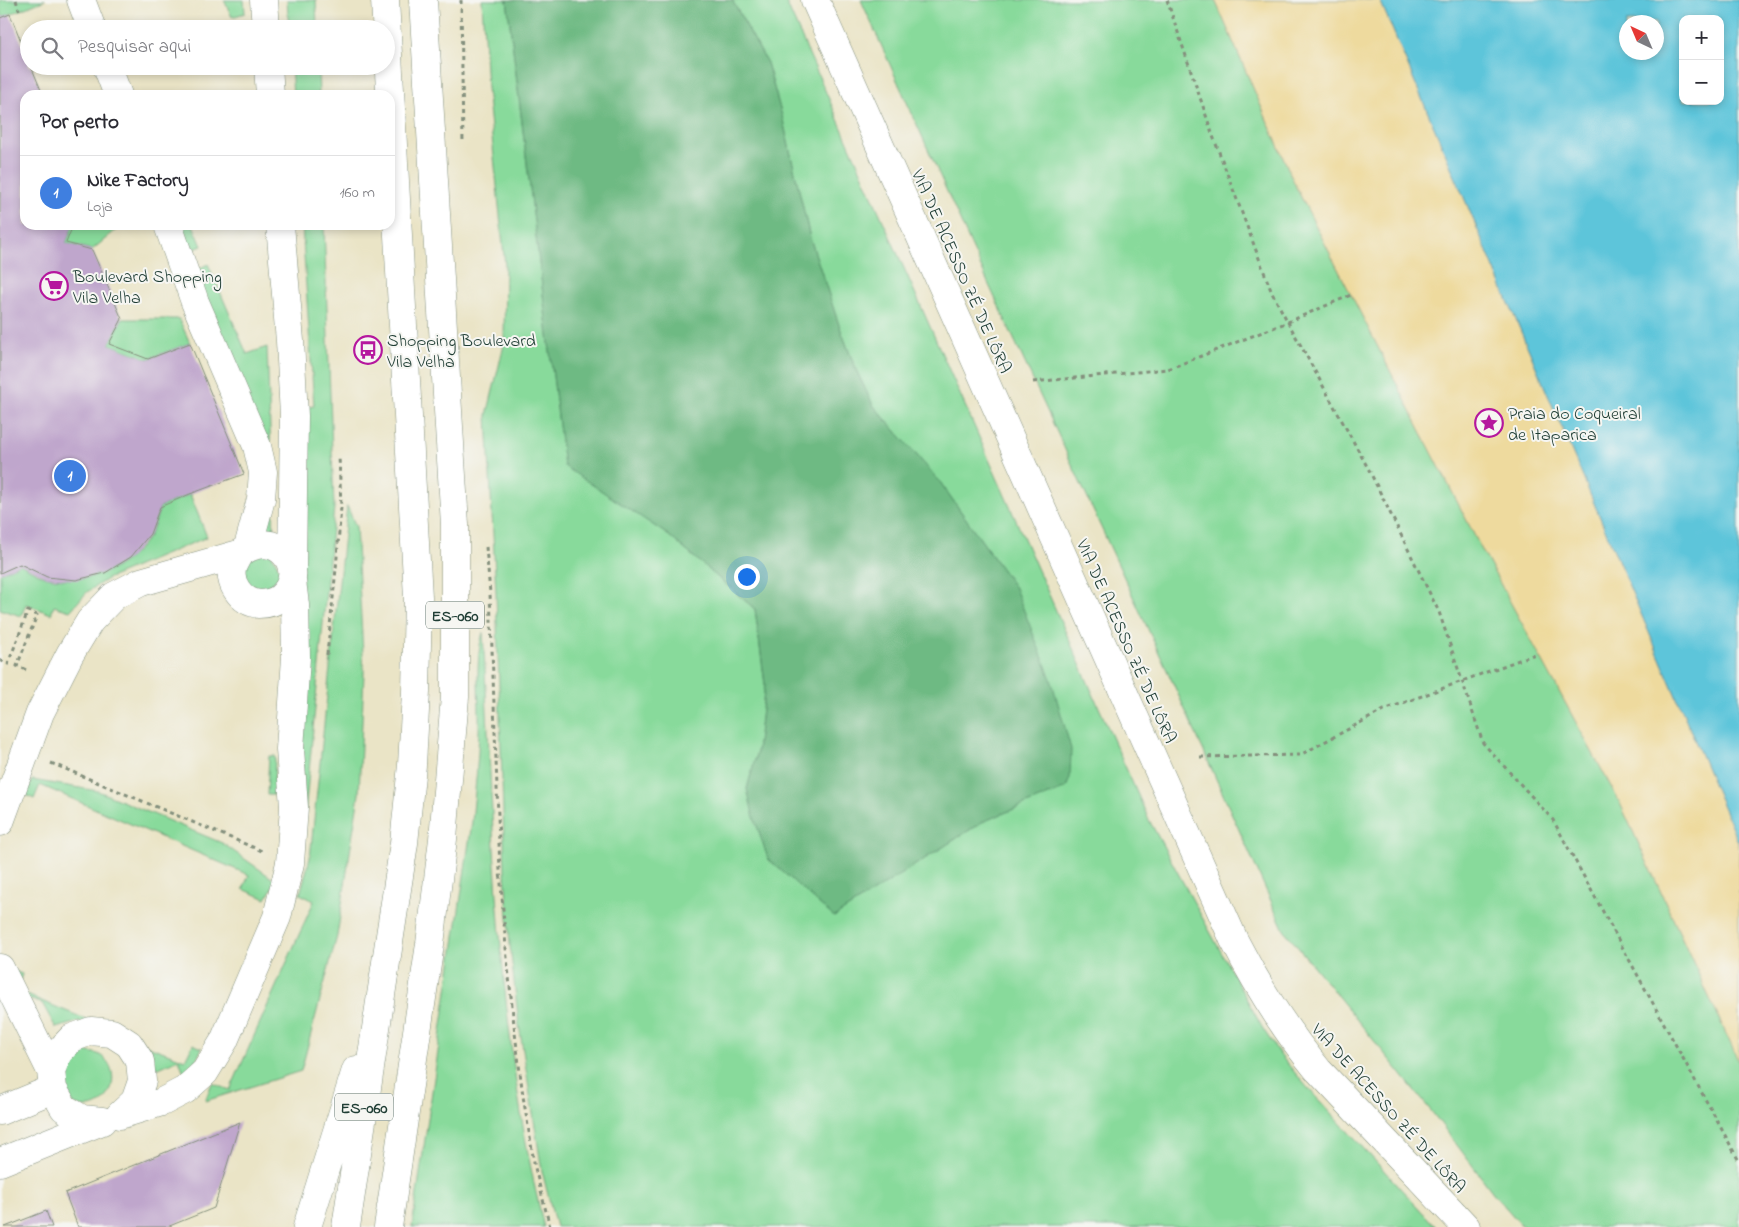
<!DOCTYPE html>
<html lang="pt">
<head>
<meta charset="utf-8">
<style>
  :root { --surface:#fff; --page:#f7f7f7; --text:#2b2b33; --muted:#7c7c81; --line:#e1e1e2; --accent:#b5179e }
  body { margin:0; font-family:"Indie Flower",sans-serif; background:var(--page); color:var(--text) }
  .controls { position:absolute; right:15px; top:15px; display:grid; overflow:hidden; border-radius:10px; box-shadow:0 2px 8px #0003 }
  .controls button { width:45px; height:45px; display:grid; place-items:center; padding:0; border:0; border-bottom:1px solid var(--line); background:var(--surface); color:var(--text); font:25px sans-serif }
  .compass { position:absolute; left:1619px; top:15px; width:45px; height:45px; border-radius:50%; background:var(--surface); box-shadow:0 2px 8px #0003; rotate:316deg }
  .you { position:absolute; left:746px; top:576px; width:18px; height:18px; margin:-12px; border:4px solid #fff; border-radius:50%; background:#1a73e8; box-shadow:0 0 0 8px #1a73e833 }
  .badge { display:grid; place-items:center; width:32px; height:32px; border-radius:50%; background:var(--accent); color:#fff; font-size:16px; font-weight:700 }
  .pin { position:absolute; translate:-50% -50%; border:2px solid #fff; box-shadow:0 1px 5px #0006 }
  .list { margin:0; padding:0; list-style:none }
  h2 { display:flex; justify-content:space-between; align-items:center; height:65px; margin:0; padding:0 20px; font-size:21px }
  h2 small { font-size:16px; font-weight:400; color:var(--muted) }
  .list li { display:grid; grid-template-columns:32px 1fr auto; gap:15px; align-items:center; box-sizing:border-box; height:75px; padding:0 20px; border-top:1px solid var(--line) }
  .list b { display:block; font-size:19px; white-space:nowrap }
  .list p { margin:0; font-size:16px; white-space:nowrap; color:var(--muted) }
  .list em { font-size:16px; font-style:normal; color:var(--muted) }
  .icon { flex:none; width:28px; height:28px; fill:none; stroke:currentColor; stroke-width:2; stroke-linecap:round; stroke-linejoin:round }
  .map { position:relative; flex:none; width:1739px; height:1227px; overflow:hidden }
  .search { position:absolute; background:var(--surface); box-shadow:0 2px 8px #0003; left:20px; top:20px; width:375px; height:55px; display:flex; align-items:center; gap:12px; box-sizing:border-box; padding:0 18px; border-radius:28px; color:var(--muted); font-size:19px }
  .panel { position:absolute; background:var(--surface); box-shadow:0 2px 8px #0003; left:20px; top:90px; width:375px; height:140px; border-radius:15px }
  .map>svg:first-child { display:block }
  .green { fill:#88da9b; stroke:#548c68 }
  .forest { fill:#6eba83; stroke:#467c5c }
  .sand { fill:#eeda9e; stroke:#868c69 }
  .water { fill:#5dc5da; stroke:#3e8187; fill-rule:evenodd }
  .building { fill:#bfa6cc }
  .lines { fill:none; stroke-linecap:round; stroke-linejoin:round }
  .minor-casing { stroke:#84907d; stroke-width:29 }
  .major-casing { stroke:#84907d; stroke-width:29 }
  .path { stroke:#84907d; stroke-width:3; stroke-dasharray:4 4; stroke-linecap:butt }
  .minor { stroke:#fff; stroke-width:28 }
  .major { stroke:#fff; stroke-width:28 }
  .labels { text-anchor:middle; stroke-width:4; stroke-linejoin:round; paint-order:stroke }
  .shield { fill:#f6f6f2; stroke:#60746d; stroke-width:1 }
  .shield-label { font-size:16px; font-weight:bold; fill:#1f3d34 }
  .street-label { font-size:18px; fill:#1f3d34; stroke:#f6f6f2 }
  .poi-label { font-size:18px; fill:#1f3d34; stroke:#f6f6f2; text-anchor:start }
</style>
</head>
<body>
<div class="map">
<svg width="1739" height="1227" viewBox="0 0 1739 1227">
  <rect width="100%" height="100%" fill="#f6f6f2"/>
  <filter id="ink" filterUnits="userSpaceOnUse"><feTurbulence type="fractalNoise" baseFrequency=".02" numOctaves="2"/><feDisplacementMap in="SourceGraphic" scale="10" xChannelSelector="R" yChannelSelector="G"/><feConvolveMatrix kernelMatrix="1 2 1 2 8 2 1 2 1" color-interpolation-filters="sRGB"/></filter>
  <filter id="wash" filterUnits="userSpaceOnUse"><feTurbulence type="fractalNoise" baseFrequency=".0096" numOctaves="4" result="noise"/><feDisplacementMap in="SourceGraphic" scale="20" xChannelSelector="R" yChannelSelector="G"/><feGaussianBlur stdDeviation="1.12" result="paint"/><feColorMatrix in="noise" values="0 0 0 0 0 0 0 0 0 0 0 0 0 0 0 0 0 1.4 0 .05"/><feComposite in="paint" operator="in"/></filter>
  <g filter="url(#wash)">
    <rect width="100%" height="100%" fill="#eae4c6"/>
    <path class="green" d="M0,0H45L3,17L0,10Z
      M224,0H244L245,13L232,17Z
      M287,0H316L317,29H289Z
      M482,0H507L564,465L668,535L755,609L765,684L757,752L747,789L834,917L982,822L1066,788L1015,588L940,482L873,405L856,370L839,325L810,238L782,116L767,63L732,0H785L1149,820L1263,1029L1281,1056L1306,1086L1436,1227H556L542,1171L519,1025L510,946L505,872L496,593L487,415L504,345L505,265L487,88Z
      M861,0H1215L1297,189L1483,552L1620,803L1739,1062V1227H1523L1494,1194L1432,1112L1284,930L1178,694L989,285Z
      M291,66H318L319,95H293Z
      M73,225H122L92,250L66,243Z
      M176,225H193L202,246L187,252Z
      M302,225H324L334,507L303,835L301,408L314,406Z
      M208,264L247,354L267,347L274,537L254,528L267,506L194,271Z
      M122,319H179L190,343L148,359L109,344Z
      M190,494L207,537L107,579L87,592L70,611L54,606L51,614L26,604L21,616L0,609V573L20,564C29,569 39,575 48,577C88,585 126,570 149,536C154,527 157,516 160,507Z
      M347,506L356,527L364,672L359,794L337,936L301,1071L205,1101L212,1083L230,1090L314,901L300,894L310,858Z
      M269,549L284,578L264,594L247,588L241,564Z
      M483,632C494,830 496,1033 544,1227H412L472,822C475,792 478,761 479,730C480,698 474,663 483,632Z
      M269,756H275L274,795H267Z
      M32,780L98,791L222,843L276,881L266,899L243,889L249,875L40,785L34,799L26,795Z
      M6,968L22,974L17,991L93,1022H77L56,1028L42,1003L31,1000L20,1004Z
      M125,1037L185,1060L193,1044L202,1048L193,1067L185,1076L179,1059L152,1071L158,1089L146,1093Z
      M87,1052C90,1052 95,1053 98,1054C124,1067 113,1109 85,1107C81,1107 77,1105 73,1104L58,1073L74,1054Z"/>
    <path class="forest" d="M507,0H732L767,63L782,116L810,238L839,325L856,370L873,405L940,482L1015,588L1051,679L1071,749L1070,778L1066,788L982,822L834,917L768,859L753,814L747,789L757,752L765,684L755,609L668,535L564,466Z"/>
    <path class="sand" d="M1215,0H1380L1739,844V1062L1620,803L1483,552L1297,189Z"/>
    <path class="water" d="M1380,0H1739V844ZM1683,19H1720V101H1683ZM1626,22H1656V52H1626Z"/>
    <g id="blocks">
      <path class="building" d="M10,14L29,61V66H31L43,95H25V225H73L66,243L92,250L122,319L109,344L148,359L190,343L244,474L190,494L160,507L150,534L131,557L105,573L76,580L47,577L20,564L0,573V18Z
        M240,1122L214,1208L167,1227H78L65,1193Z
        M46,1211L52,1227H5Z"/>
    </g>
  </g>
  <g filter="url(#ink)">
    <use href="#blocks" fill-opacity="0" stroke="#84907d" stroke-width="1"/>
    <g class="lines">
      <defs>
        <path id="minor" d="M81,0L92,29
          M264,0L266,29
          M815,0L1234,940C1258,987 1285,1030 1318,1070L1466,1227
          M107,66L118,95
          M268,66L270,95
          M168,225L195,302L257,446L263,472L261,499L248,547
          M280,225L290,341L294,416L292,568
          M0,822L40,713L70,654L90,621L114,596L141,582L239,554C276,524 311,570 281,597C275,602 267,604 259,604C241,602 227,582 233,565C235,561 237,557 239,554
          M0,968L51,1071
          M0,1111L53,1089
          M120,1115L162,1102L185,1090L205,1072L224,1041L277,917L290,863L294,807L290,749L296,657L295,605L292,581
          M102,1121L82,1119L64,1108L53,1089L51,1071L58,1053L72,1038L91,1031L112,1033L129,1044L140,1061L142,1081L135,1101L120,1115
          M0,1162L102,1121"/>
        <path id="major" d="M307,1227L356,1070
          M346,1227L404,843L412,765L416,692L418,597L385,0
          M388,1227L430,944L443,839L455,697V525L423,0"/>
      </defs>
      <use href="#minor" class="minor-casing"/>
      <use href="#major" class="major-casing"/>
      <path class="path" d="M16,0L19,10
        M461,0L463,144
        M1167,0L1213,136L1272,293L1369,470L1439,612L1483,743L1553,820L1739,1161
        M1033,382L1168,369L1288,322L1351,295
        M486,547L490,593L500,871L506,948L514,1025L523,1096L535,1168L550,1227
        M327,655L336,569L341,507L339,456
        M0,660L8,664L28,611L37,615L17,666L29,671
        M1200,757L1300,755L1384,710L1538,653
        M51,763L262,851"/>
      <use href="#minor" class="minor"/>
      <use href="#major" class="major"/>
    </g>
  </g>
  <defs>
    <symbol id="supermarket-ring" viewBox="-11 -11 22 22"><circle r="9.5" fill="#f6f6f2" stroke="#b5179e" stroke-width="1.5"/><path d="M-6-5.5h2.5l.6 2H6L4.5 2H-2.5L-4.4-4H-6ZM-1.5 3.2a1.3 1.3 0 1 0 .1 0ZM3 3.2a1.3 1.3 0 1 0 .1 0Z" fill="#b5179e"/></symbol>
    <symbol id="bus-ring" viewBox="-11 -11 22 22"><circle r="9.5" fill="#f6f6f2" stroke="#b5179e" stroke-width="1.5"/><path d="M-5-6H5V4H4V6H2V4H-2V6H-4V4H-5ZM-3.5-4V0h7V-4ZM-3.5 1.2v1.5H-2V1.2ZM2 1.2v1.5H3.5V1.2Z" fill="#b5179e"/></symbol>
    <symbol id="sight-ring" viewBox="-11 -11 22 22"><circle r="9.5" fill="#f6f6f2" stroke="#b5179e" stroke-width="1.5"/><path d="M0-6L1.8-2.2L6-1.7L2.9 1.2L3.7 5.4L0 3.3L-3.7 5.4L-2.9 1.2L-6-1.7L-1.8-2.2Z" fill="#b5179e"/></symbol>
  </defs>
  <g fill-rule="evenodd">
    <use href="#supermarket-ring" x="38" y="270" width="32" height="32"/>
    <use href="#bus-ring" x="352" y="334" width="32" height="32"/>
    <use href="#sight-ring" x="1473" y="407" width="32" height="32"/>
  </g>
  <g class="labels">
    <g class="shield">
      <rect x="426" y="601.5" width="58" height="27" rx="4"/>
      <rect x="335" y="1093.5" width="58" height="27" rx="4"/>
    </g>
    <g class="shield-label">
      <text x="455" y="621">ES-060</text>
      <text x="364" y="1113">ES-060</text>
    </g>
    <g class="street-label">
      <text transform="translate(962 271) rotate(66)" y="6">VIA DE ACESSO ZÉ DE LÔRA</text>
      <text transform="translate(1127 641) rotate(66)" y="6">VIA DE ACESSO ZÉ DE LÔRA</text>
      <text transform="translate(1389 1108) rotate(48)" y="6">VIA DE ACESSO ZÉ DE LÔRA</text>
    </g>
    <g class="poi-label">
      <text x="73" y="282">Boulevard Shopping<tspan x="73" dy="21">Vila Velha</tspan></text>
      <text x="387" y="346">Shopping Boulevard<tspan x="387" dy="21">Vila Velha</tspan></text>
      <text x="1508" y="419">Praia do Coqueiral<tspan x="1508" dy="21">de Itaparica</tspan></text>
    </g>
  </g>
</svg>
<div class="controls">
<button>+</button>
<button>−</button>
</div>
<svg class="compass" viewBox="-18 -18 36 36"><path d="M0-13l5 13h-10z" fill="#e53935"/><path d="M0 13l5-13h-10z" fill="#7c7c81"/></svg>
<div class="you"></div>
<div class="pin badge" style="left:70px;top:476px;background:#3f7fe0">1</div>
<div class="search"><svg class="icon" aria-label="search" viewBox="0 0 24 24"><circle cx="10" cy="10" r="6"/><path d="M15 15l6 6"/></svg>Pesquisar aqui</div>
<section class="panel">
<h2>Por perto<small></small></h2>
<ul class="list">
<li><span class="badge" style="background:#3f7fe0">1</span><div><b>Nike Factory</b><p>Loja</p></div><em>160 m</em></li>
</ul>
</section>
</div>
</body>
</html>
